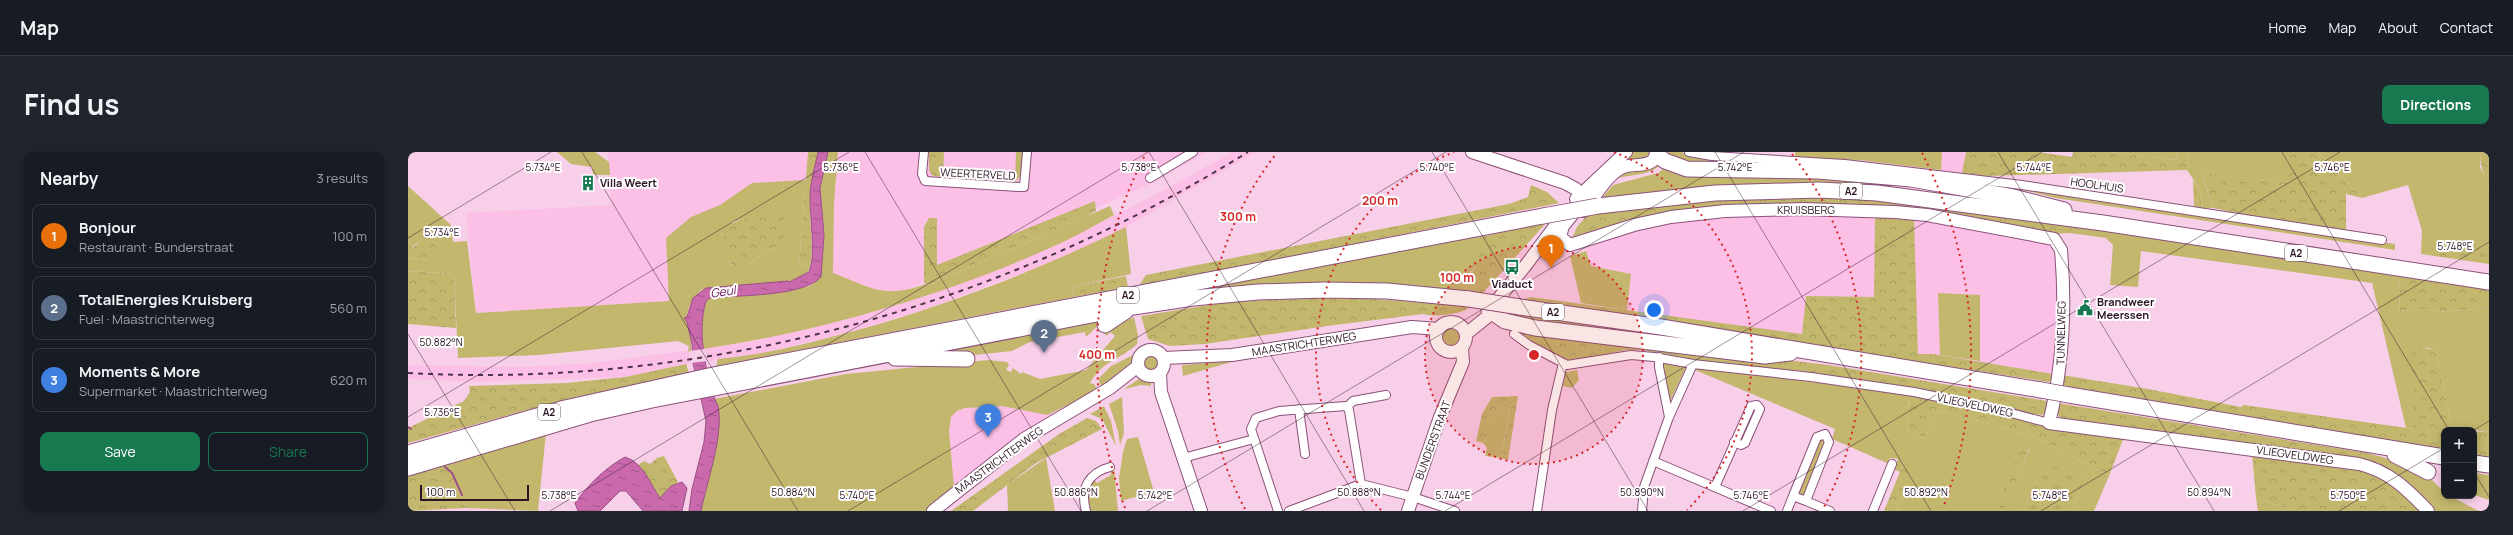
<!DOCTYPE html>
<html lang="en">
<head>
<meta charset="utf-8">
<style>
  :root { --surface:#171b24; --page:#20242c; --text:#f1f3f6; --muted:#9ea1a6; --line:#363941; --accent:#187951 }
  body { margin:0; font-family:Manrope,sans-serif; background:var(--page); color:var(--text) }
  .controls { position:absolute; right:12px; bottom:12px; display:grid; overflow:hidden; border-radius:8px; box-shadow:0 2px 10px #0003 }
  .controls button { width:36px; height:36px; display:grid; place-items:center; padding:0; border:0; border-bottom:1px solid var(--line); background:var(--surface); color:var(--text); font:20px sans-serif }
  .scale { position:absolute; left:12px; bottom:10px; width:109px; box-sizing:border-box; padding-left:4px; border:2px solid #2c1425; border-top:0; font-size:11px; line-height:14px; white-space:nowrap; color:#2c1425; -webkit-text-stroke:3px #fefefe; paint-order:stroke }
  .you { position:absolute; left:1246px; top:158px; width:14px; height:14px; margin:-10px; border:3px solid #fff; border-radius:50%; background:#1a73e8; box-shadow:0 0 0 6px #1a73e833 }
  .badge { display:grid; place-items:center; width:26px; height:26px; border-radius:50%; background:var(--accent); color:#fff; font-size:13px; font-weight:700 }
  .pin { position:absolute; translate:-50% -33px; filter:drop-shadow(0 1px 2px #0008) }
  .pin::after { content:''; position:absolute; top:21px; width:14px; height:12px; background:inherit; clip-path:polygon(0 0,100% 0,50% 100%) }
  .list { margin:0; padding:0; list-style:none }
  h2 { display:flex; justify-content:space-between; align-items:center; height:52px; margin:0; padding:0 16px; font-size:17px }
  h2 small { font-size:13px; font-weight:400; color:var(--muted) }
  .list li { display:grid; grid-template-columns:26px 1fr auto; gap:12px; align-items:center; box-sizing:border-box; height:64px; margin:0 8px 8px; padding:0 8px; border:1px solid var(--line); border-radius:8px }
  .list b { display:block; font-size:15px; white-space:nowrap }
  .list p { margin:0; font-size:13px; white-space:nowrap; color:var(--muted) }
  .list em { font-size:13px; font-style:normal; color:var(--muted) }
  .actions { display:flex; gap:8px; padding:12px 16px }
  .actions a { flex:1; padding:9px 0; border:1px solid var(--accent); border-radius:8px; text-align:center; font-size:14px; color:var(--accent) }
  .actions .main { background:var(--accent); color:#fff }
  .map { position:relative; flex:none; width:2081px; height:359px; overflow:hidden; border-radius:8px }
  header { display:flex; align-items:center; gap:24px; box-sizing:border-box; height:56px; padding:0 20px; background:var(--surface); border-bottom:1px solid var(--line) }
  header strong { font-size:19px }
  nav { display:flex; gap:22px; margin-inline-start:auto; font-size:14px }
  .intro { display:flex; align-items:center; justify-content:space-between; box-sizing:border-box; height:96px; padding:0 24px }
  h1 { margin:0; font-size:28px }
  .button { padding:10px 18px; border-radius:8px; background:var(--accent); color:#fff; font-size:14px; font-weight:700 }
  main { display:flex; gap:24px; padding:0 24px }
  aside { flex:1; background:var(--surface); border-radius:8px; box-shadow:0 2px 10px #0003 }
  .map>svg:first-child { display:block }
  .built { fill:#fcc0e7 }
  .green { fill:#c3b76e; fill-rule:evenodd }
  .forest { fill:url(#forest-crowns) }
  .park { fill:url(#park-tufts) }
  .water { fill:url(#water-ripples); stroke:#9b5084 }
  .pier { fill:#f8cfe9 }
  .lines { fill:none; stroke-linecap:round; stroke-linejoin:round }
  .stream { stroke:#9b5084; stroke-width:2 }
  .street-casing { stroke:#8b5179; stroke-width:10 }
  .secondary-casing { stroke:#8b5179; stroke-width:14 }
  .highway-casing { stroke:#8b5179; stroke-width:17 }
  .street { stroke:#fff; stroke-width:8 }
  .secondary { stroke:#fff; stroke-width:12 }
  .highway { stroke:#fff; stroke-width:15 }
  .rail { stroke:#4e3346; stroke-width:2; stroke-dasharray:5 5; stroke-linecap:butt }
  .highway-bridge-casing { stroke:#8b5179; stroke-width:17; stroke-linecap:butt }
  .highway-bridge { stroke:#fff; stroke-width:15 }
  .ticks { fill:none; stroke:#2c1425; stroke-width:1; stroke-opacity:0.45 }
  .ring { fill:none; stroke:#d62828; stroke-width:2; stroke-dasharray:2 4 }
  .labels { text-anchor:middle; stroke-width:4; stroke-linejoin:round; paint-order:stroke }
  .shield { fill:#fefefe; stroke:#6b5a66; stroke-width:1 }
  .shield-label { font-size:10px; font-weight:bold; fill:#2c1425 }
  .street-label { font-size:11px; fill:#2c1425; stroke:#fefefe }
  .poi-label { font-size:11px; font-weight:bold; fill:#2c1425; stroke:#fefefe; text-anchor:start }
  .water-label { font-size:12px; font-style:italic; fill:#6f185a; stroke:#fefefe }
  .ticks-label { font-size:10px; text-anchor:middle; fill:#2c1425; stroke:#fefefe; stroke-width:4; stroke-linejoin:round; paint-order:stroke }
  .centre { fill:#d62828; stroke:#fefefe; stroke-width:2 }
  .ring-label { font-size:12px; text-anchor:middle; font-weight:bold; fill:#d62828; stroke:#fefefe; stroke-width:4; stroke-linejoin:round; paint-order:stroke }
</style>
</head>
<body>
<header>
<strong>Map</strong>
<nav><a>Home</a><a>Map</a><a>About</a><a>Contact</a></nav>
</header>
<div class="intro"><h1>Find us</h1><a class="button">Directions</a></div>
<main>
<aside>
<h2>Nearby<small>3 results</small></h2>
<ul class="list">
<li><span class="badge" style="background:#e8710a">1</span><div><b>Bonjour</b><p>Restaurant · Bunderstraat</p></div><em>100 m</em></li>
<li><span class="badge" style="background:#5c6f8a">2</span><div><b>TotalEnergies Kruisberg</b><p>Fuel · Maastrichterweg</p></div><em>560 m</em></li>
<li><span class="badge" style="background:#3f7fe0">3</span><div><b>Moments &amp; More</b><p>Supermarket · Maastrichterweg</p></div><em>620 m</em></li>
</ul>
<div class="actions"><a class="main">Save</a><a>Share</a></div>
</aside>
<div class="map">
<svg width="2081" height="359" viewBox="0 0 2081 359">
  <defs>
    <pattern id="forest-crowns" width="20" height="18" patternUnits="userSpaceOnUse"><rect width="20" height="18" fill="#c3b76e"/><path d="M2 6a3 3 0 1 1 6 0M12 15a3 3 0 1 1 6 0" fill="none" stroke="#a89c5f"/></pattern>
    <pattern id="park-tufts" width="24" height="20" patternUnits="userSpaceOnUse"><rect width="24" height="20" fill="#c3b76e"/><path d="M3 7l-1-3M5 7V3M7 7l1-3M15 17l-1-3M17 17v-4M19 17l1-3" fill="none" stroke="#a89c5f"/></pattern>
    <pattern id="water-ripples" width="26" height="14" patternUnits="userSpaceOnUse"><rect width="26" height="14" fill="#ca6aad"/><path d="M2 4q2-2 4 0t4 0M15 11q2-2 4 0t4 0" fill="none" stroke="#a4568d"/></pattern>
  </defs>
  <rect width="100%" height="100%" fill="#f8cfe9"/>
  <path class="built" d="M200,0H400L398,28L283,65L261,149L68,161L58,61L203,53Z
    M429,0H800L734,36L488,142L422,126Z
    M824,0H848L718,75L664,102L519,157L431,183L340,204L278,212L217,225L64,230L0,227V213L113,215L184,211L336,191L462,161L522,142L655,90L758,37Z
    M1534,0H1558L1554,21L1533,18Z
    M1343,61L1515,65L1641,90L1652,103L1649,229L1397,193L1214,162L1185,127L1176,94L1234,74Z
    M667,248L671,249L546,335L541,279L543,265L549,259L557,256L594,254L639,263Z"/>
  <path class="green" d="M149,0H187L201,10L202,23H185L184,15L163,12Z
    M420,0H430L426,51L425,121C464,136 476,147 518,132L521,133L702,54L706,63C689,72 672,82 655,90C545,141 415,179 295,197L294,165L298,149L302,146L379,139L402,134L413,125L416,83L412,36Z
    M1222,0H1243L1239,5L1218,10V5Z
    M1260,0H1272L1350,14L1287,11L1263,6Z
    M1387,0H1534L1533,18L1451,8L1387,6Z
    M1702,0H1770L1768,8Z
    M1781,0H1880L1879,30L1794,22L1805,56H1795L1791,36L1779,18Z
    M1910,0H2073L2072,15L2079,29L2081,41V99L2054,98L2013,102L2014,79L2000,33L1954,46Z
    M1254,11C1245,23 1223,23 1209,26L1207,22Z
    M1260,13L1384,21L1491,33C1391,28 1292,31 1193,47L1205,33L1250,21Z
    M398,28L391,112L402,116C391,141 317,129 293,138C268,166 285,170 283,199L280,200L281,194L270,189L131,203L50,206L46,122L0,119V106L21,108L29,93L21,84L3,95L0,89V34L43,73L45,90L59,89L68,161L261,149L258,86L283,65L312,53L344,31ZM349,64H357L369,95L354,101L341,113H323C313,96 317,87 324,70Z
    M1599,34L1987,92V98L1648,46Z
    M718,75L723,122L664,135L666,145L308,214L310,207C356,203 401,191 446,179C540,153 631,118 718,75Z
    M1687,75L1990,124L1992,159L2015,157L2030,160L2081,156V279L2044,278L2028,197L2014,195L2006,277L1998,276L1964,131L1733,99L1730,135L1702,133L1705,93L1698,86L1684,84Z
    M1081,79L1082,82L1069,86V114L1060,122L1054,140L728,149Z
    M1178,99L1183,114L1223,122L1219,158L1173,151L1162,104Z
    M1530,141L1572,143V209L1532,203Z
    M1098,159L1250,185L1093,164Z
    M726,165L730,183L729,192C711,209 696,207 682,231L686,232L690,239L639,263L594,254L557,256L549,259L543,265L541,279L546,335L518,359H293C298,331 319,271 306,247L438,222L580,208L599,210L601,213L598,218L603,220L605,216L613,222L614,220L632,227L678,218L707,184L702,180L699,184L694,180Z
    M697,167L678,185L677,180L622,190L604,199L557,204L526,202Z
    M1033 185a10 10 0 1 1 20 0a10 10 0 1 1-20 0Z
    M735 211a8 8 0 1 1 16 0a8 8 0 1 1-16 0Z
    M725,203L727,206L726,211L694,236L690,227L703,214Z
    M827,209L775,224L774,213Z
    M1256,210L1275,212L1278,215L1261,252L1254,215Z
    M1288,216L1501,242L1499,279L1517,286L1530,258L1625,284L1701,324L1686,359H1663L1677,328L1636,311L1615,359H1595L1623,293L1586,359H1488L1506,313L1496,310L1492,320L1486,317L1490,307L1482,306L1479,311L1424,287L1427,277L1287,218Z
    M1169,218L1171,228L1164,236L1155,234L1158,220Z
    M731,227L743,229V234L733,233L716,237Z
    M714,245L716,281L712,293L710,279L701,252Z
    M1103,251L1093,306L1077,304L1079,296L1075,291L1079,284L1077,275C1088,265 1085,255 1103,251Z
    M696,254L703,269L708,294L694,267L682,262Z
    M138,281L130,359L58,356L41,317L48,308Z
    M730,285L746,340L713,349L711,326L715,300L719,287Z
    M1412,285L1419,288L1396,346L1389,343Z
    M638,306L647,359H600L599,333Z
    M1996,311L2020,324L2036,340V344C2048,344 2060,355 2072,359H2028L1991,324Z
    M702,317H706L710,359H682L679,340L685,327L689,331L703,323Z
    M2066,321L2081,323V348L2066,343Z
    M1848,346L1887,359H1850Z"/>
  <path class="forest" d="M400,0H410C407,15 403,31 402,46C401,69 406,93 402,116L391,112Z
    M521,0H536L535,25L525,24L521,19Z
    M608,0H616L614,23L607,30Z
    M1558,0H1630L1664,5L1665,0H1702L1768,8L1770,0H1781L1779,18L1579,24L1554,21Z
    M1880,0H1910L1954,46L1938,42V84L1805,56L1794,21L1878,30Z
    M2073,0H2081V41C2078,23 2071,19 2073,0Z
    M1785,28L1791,36L1795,56L1786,55Z
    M1123,33L1139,40L1151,51L730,135L738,123L1101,52L1120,45Z
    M1425,46L1494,49L1687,75L1684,84L1662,81L1647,82L1497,56L1224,68L1167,88L1164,86L1169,75L1180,62L1311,48Z
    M687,49L688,59L677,65L521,133L516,131V75L521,66H529V113Z
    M366,60L376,65L375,88L369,95L354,101L336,117H328C315,107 312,87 319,73L338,66Z
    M1467,62L1506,65L1510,202H1525L1645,222L1642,230L1109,149L1123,145L1394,182L1398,144L1466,145Z
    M1139,70L1074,142L1054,140L1051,133L1069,114V86Z
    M21,84L29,93L26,105L21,108L0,106V89L3,95C10,94 13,86 21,84Z
    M2054,97L2081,98V112L2013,102Z
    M0,119L46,122L48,176L0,172Z
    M718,124L720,135L666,145L664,135Z
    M1990,124L2081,136V156L2030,160L2015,157L1992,159Z
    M889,146L966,147L1062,154C1057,163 1024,165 1015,162L919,174L797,192L762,194L740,187L733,164L813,151Z
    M1107,176L1420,213L1639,249L1638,260L1635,263L1625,262L1530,240L1394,219L1302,210L1232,198H1218L1158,210L1118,187Z
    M2012,193L2020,197L2028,196L2044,278H2036V297L1652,233L1654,223L1740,237L1833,255L1836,253L2006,277L2004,195Z
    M278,212L281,221L159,247L0,291V276L56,249L62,240L61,234L158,231L217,225Z
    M1501,242L1716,285L1701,324L1625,284L1530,258L1517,286L1499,279Z
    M1110,244L1100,308L1093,306L1103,252C1085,254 1088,265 1078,275L1079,284L1075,291L1068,289L1074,262L1084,245Z
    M1649,251L1959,301L1996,311L1991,324L1969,311L1956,308L1654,267L1648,261Z
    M679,266L688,269L694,277L628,311L565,359H543L651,282Z
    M2081,279V305L2066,302V280Z
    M1617,289L1623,292L1599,351L1595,359H1586Z
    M1844,301L1971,321L2015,359H1887L1848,346Z
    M256,304L270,330L252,346L230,313L236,309L242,312L249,306Z
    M48,308L41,317L58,356L0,359V320Z
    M1496,310L1507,313L1488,359H1476Z"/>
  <path class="park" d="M1636,310L1677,328L1663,359H1615Z"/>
  <path class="water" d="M410,0H420L412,36L416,83L413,125C395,145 329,143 302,146L298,149C289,179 297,215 306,245C307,248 309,251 310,254C316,283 299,329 293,359H281L284,337L296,290L298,269L285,211L284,192L279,170L276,166L279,165L285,146L298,136L380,129L381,130L401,120C408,105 402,65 402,46C402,30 407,15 410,0Z
    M217,305C236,311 242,332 252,346L263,334L274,330L279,336L274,359H235L218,339H212L192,359H170L167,351C181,332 197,316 217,305Z"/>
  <path class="pier" d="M297,197L299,209L283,211L281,199Z"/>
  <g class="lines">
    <path class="stream" d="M0,275L3,277
      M37,315L44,321L54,343"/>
    <defs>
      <path id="street" d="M516,0L514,22L517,29L611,35H616L619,0
        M1281,0L1304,4L1437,12L1614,33L1974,88
        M742,26L785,0
        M1106,182L1121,193L1159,213L1223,203L1246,205L1285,212L1403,225L1506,240L1588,257L1641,271
        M1251,205V215L1261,265
        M939,255L945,249L978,243
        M891,257L897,302
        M1417,282L1421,290L1398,349L1385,344L1409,285Z
        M775,306L846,287
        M1245,309L1363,359
        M1307,335L1343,254L1349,253L1352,257L1337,291L1333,293L1326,290
        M1398,349L1422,359
        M678,359C672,337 680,321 702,315
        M870,359L843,277L848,266L871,259L938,254L941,258L953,332
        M881,359L953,332L1005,345L1047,359
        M1129,359L1144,258L1155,211
        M1234,359L1236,335L1261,265L1285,212
        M1379,359L1385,344
        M1465,359L1484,312"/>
      <path id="secondary" d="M1064,0L1157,31L1168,37L1174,51L1155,74L1152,85L1162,93L1226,73L1263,65L1317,59L1395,57L1487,60L1519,63L1646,87L1653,98C1658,156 1655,215 1641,271L1951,312C1981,319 1999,337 2020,359
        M1168,47L1218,0
        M1176,59C1187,45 1197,25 1213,16C1224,10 1247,18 1249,0
        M1028 185a15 15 0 1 1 30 0a15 15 0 1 1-30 0Z
        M1058,182L1079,165L1081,158L1118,113L1156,62
        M730 211a13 13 0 1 1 26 0a13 13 0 1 1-26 0Z
        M755,206L824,203L1004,175L1031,177
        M752,221L753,240L793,359
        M525,359L616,287L702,236L730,214
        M1000,359L1032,265L1055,210L1054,196"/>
      <path id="highway" d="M1249,3L1257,9L1279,17L1410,19L1503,27L1605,45L1656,58
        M1190,54L1307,41L1411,38L1469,41L1695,71L2081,130
        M1112,155L1253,175L1633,238
        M1081,158L1097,169L1127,176L1357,204L1382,201
        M697,173L718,159
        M487,206L559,207
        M1661,243L2036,305
        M0,301L157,256L305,223L1135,64
        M1987,303L2020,320
        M2066,311L2081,313
        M0,316L182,262L244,248L725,155L785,146L850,140L916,138L979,139L1061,147"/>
    </defs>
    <use href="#street" class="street-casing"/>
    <use href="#secondary" class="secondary-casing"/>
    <use href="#highway" class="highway-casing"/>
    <use href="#street" class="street"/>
    <use href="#secondary" class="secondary"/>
    <use href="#highway" class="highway"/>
    <path class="rail" d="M0,221C296,237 589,156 840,0"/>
    <defs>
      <path id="highway-bridge" d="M1135,64L1190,54
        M1061,147L1112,155
        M1633,238L1661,243"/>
    </defs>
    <use href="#highway-bridge" class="highway-bridge-casing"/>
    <use href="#highway-bridge" class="highway-bridge"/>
  </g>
  <path class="ticks" d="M174,0L390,359M457,0L673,359M741,0L956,359M1024,0L1240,359M1307,0L1523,359M1590,0L1806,359M1874,0L2041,278M0,86L143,0M0,182L107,359M0,265L441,0M2066,278L2081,269M2066,320L2081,345M142,359L740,0M440,359L1038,0M739,359L1336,0M1037,359L1634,0M1335,359L1932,0M1633,359L2081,90M1931,359L2036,296"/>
  <circle cx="1126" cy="203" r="109" fill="#d62828" fill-opacity=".12"/>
  <g class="ring">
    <circle cx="1126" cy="203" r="109"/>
    <path d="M973 358A218 218 0 0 1 1046 0M1206 0A218 218 0 0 1 1279 358"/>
    <path d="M837 357A327 327 0 0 1 868 2M1384 2A327 327 0 0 1 1415 357"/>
    <path d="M717 356A437 437 0 0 1 738 1M1514 1A437 437 0 0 1 1535 356"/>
  </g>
  <defs>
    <symbol id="building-bare" viewBox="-9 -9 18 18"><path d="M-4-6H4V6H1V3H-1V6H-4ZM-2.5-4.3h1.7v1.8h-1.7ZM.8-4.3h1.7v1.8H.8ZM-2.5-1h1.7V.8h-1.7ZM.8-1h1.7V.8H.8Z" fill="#187951" stroke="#fefefe" stroke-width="2.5" paint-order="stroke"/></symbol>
    <symbol id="bus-bare" viewBox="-9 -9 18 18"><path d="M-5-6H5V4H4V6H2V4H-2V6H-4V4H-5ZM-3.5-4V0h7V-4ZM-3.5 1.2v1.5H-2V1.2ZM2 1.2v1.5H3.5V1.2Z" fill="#187951" stroke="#fefefe" stroke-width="2.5" paint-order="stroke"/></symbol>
    <symbol id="civic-bare" viewBox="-9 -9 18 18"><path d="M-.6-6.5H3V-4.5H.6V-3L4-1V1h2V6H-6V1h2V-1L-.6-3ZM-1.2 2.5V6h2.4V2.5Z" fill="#187951" stroke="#fefefe" stroke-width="2.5" paint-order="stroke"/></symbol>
  </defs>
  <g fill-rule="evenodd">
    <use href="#building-bare" x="169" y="20" width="22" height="22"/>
    <use href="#bus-bare" x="1093" y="104" width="22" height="22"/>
    <use href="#civic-bare" x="1666" y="145" width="22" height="22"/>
  </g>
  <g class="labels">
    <g class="shield">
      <rect x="1432" y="31" width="22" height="16" rx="3"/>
      <rect x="1877" y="93" width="22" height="16" rx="3"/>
      <rect x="709" y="135" width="22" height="16" rx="3"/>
      <rect x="1134" y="152" width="22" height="16" rx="3"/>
      <rect x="130" y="252" width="22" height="16" rx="3"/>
    </g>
    <g class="shield-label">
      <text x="1443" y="43">A2</text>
      <text x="1888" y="105">A2</text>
      <text x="720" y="147">A2</text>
      <text x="1145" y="164">A2</text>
      <text x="141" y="264">A2</text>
    </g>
    <g class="street-label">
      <text transform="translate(570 22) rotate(3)" y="4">WEERTERVELD</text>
      <text transform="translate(1689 33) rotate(8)" y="4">HOOLHUIS</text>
      <text x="1398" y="62">KRUISBERG</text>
      <text transform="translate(1653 181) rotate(-89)" y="4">TUNNELWEG</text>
      <text transform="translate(896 192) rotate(-9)" y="4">MAASTRICHTERWEG</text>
      <text transform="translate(1567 253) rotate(12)" y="4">VLIEGVELDWEG</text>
      <text transform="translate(1025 288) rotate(-70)" y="4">BUNDERSTRAAT</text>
      <text transform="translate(1887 303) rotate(8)" y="4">VLIEGVELDWEG</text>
      <text transform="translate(591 308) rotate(-36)" y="4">MAASTRICHTERWEG</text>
    </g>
    <g class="poi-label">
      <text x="192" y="35">Villa Weert</text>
      <text x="1104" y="136" text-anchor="middle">Viaduct</text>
      <text x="1689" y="154">Brandweer<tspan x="1689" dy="13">Meerssen</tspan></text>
    </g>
    <g class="water-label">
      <text transform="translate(315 140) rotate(-8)" y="4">Geul</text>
    </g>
  </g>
  <g class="ticks-label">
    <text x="731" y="19">5.738°E</text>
    <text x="1029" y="19">5.740°E</text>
    <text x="1924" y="19">5.746°E</text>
    <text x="135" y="19">5.734°E</text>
    <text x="433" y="19">5.736°E</text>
    <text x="1327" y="19">5.742°E</text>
    <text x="1626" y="19">5.744°E</text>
    <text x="34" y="84">5.734°E</text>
    <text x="2047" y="98">5.748°E</text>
    <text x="33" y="194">50.882°N</text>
    <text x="34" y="264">5.736°E</text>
    <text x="385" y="344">50.884°N</text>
    <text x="668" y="344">50.886°N</text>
    <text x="951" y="344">50.888°N</text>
    <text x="1234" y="344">50.890°N</text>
    <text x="1518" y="344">50.892°N</text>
    <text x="1801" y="344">50.894°N</text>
    <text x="151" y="347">5.738°E</text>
    <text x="449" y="347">5.740°E</text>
    <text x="747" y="347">5.742°E</text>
    <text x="1045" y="347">5.744°E</text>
    <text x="1343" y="347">5.746°E</text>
    <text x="1642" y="347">5.748°E</text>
    <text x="1940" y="347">5.750°E</text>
  </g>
  <circle cx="1126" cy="203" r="6" class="centre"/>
  <g class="ring-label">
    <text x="972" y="53">200 m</text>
    <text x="830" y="69">300 m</text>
    <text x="1049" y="130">100 m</text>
    <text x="689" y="207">400 m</text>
  </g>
</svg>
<div class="controls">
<button>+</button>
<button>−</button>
</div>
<div class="scale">100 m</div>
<div class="you"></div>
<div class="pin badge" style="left:1143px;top:116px;background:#e8710a">1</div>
<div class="pin badge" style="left:636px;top:201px;background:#5c6f8a">2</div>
<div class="pin badge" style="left:580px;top:285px;background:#3f7fe0">3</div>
</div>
</main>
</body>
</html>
